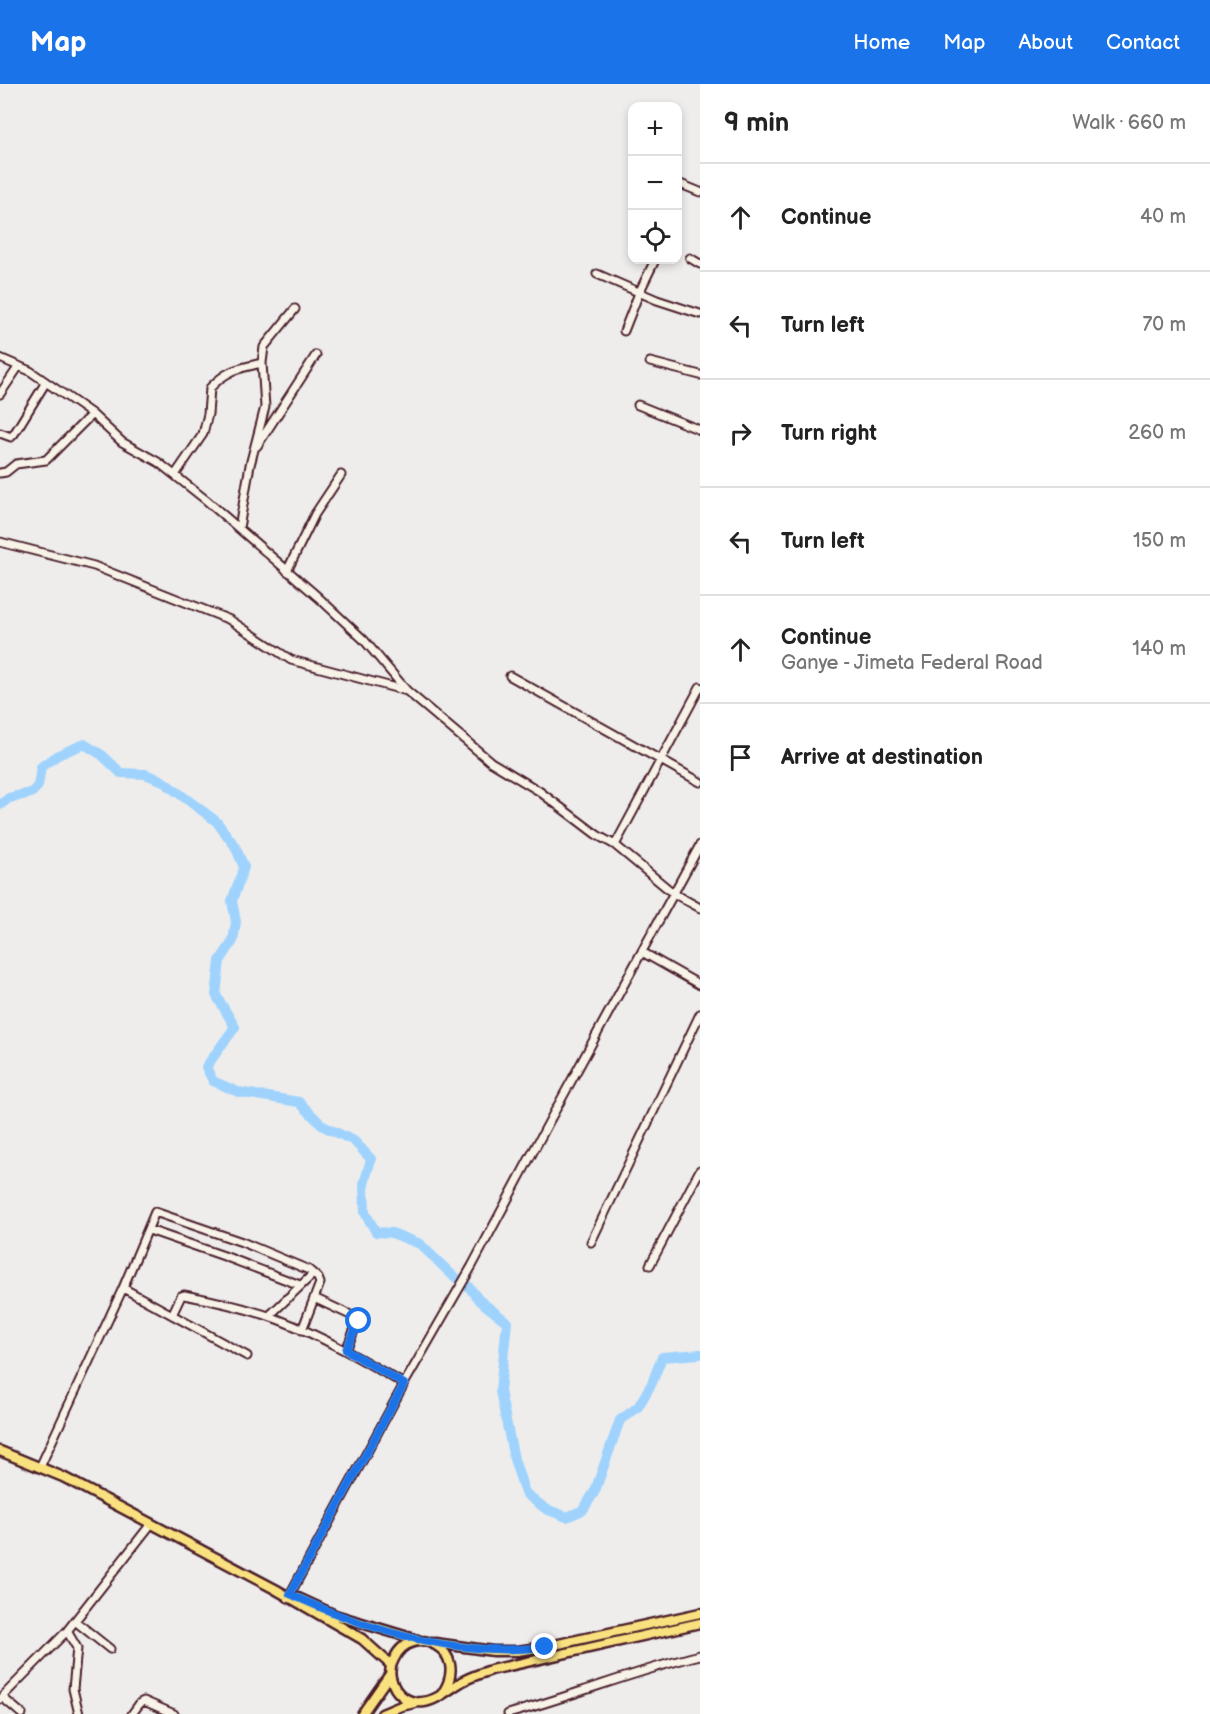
<!DOCTYPE html>
<html lang="en">
<head>
<meta charset="utf-8">
<style>
  :root { --surface:#fff; --page:#f6f6f6; --text:#222; --muted:#767676; --line:#e0e0e0; --accent:#1a73e8 }
  body { margin:0; font-family:"Balsamiq Sans",sans-serif; background:var(--page); color:var(--text) }
  .controls { position:absolute; right:18px; top:18px; display:grid; overflow:hidden; border-radius:12px; box-shadow:0 3px 9px #0003 }
  .controls button { width:54px; height:54px; display:grid; place-items:center; padding:0; border:0; border-bottom:2px solid var(--line); background:var(--surface); color:var(--text); font:30px sans-serif }
  .stop { position:absolute; width:18px; height:18px; margin:-14px; border:4px solid #1a73e8; border-radius:50%; background:#fff }
  .stop.end { background:#1a73e8; border-color:#fff; box-shadow:0 2px 6px #0008 }
  .list { margin:0; padding:0; list-style:none }
  h2 { display:flex; justify-content:space-between; align-items:center; height:78px; margin:0; padding:0 24px; font-size:26px }
  h2 small { font-size:20px; font-weight:400; color:var(--muted) }
  .list li { display:grid; grid-template-columns:39px 1fr auto; gap:18px; align-items:center; box-sizing:border-box; height:108px; padding:0 24px; border-top:2px solid var(--line) }
  .list b { display:block; font-size:22px; white-space:nowrap }
  .list p { margin:0; font-size:20px; white-space:nowrap; color:var(--muted) }
  .list em { font-size:20px; font-style:normal; color:var(--muted) }
  .icon { flex:none; width:33px; height:33px; fill:none; stroke:currentColor; stroke-width:2; stroke-linecap:round; stroke-linejoin:round }
  .map { position:relative; flex:none; width:700px; height:1630px; overflow:hidden }
  header { display:flex; align-items:center; gap:36px; box-sizing:border-box; height:84px; padding:0 30px; background:var(--accent); color:#fff }
  header strong { font-size:28px }
  nav { display:flex; gap:33px; margin-inline-start:auto; font-size:21px }
  main { display:flex }
  aside { flex:1; background:var(--surface) }
  .map>svg:first-child { display:block }
  .lines { fill:none; stroke-linecap:round; stroke-linejoin:round }
  .river { stroke:#9fd3fd; stroke-width:10 }
  .minor-casing { stroke:#4a1f2b; stroke-width:11 }
  .major-casing { stroke:#4a1f2b; stroke-width:13 }
  .minor { stroke:#f7f3e8; stroke-width:7 }
  .major { stroke:#fae180; stroke-width:8 }
  .route { stroke:#1a73e8; stroke-width:8 }
</style>
</head>
<body>
<header>
<strong>Map</strong>
<nav><a>Home</a><a>Map</a><a>About</a><a>Contact</a></nav>
</header>
<main>
<div class="map">
<svg width="700" height="1630" viewBox="0 0 700 1630">
  <rect width="100%" height="100%" fill="#eeedec"/>
  <filter id="ink" filterUnits="userSpaceOnUse"><feTurbulence type="fractalNoise" baseFrequency=".0167" numOctaves="2"/><feDisplacementMap in="SourceGraphic" scale="12" xChannelSelector="R" yChannelSelector="G"/><feConvolveMatrix kernelMatrix="1 2 1 2 8 2 1 2 1" color-interpolation-filters="sRGB"/></filter>
  <g filter="url(#ink)">
    <g class="lines">
      <path class="river" d="M0,721L9,714L31,709L38,702L41,683L58,671L84,660L102,671L121,689L145,690L161,696L216,737L235,762L244,783L232,817L236,838L233,857L220,877L216,911L235,943L206,983L213,997L238,1008L299,1018L323,1042L354,1057L371,1075L364,1100L365,1129L376,1148L392,1149L420,1160L451,1190L469,1203L479,1216L507,1238L500,1307L514,1375L525,1409L546,1425L567,1433L583,1426L595,1407L620,1336L638,1323L652,1299L662,1273L700,1270"/>
      <defs>
        <path id="minor" d="M678,99L700,108
          M690,174L700,180
          M597,190L657,216L700,230
          M624,247L639,209L655,176
          M0,274L30,287L92,330L122,358L158,378L206,416L318,513L364,556L407,607L491,678L539,707L597,751L615,761L673,809L700,824
          M650,278L700,291
          M0,310L19,282
          M638,321L700,346
          M0,349L11,353L14,350L46,298
          M257,362L316,271
          M0,389L6,388L16,380L46,376L92,330
          M175,391L203,350L208,330L210,304C227,286 239,284 262,279
          M239,444L250,381L265,323L262,279L264,263L295,225
          M0,458L94,482L230,536L291,576L407,607
          M287,487L315,430L341,391
          M510,592L700,698
          M615,761L700,603
          M642,868L700,901
          M149,1146L224,1172L300,1201
          M591,1158L700,930
          M650,1181L700,1086
          M123,1204L247,1272
          M314,1214L359,1235L346,1266
          M172,1231L181,1212L184,1211C216,1217 247,1224 277,1235C322,1252 363,1276 404,1300
          M269,1232L313,1190
          M40,1383L123,1204L155,1128L242,1158L309,1186L318,1194L320,1199L302,1246
          M288,1514L404,1300L472,1182L550,1036L700,761
          M75,1537L110,1565
          M67,1547L77,1564L73,1605L79,1630
          M2,1613L22,1630
          M0,1615L67,1547L151,1440
          M132,1630L140,1619L144,1617L174,1630
          M508,1630C573,1612 635,1587 700,1571"/>
        <path id="major" d="M0,1367L63,1393L275,1505L362,1555L391,1581
          M298,1514L335,1531L418,1556
          M435,1559L493,1567H517L545,1563L700,1529
          M442,1610C473,1565 411,1537 394,1575C390,1582 389,1589 392,1597C395,1608 404,1616 415,1618C434,1621 449,1604 465,1596C473,1592 482,1589 491,1586L700,1539
          M362,1630L390,1590
          M382,1630L401,1622L415,1619"/>
      </defs>
      <use href="#minor" class="minor-casing"/>
      <use href="#major" class="major-casing"/>
      <use href="#minor" class="minor"/>
      <use href="#major" class="major"/>
    </g>
  </g>
  <g class="lines" filter="url(#ink)">
    <path class="route" d="M359,1237L346,1266L404,1300L290,1510C369,1547 457,1574 545,1563"/>
  </g>
</svg>
<div class="controls">
<button>+</button>
<button>−</button>
<button><svg class="icon" aria-label="locate" viewBox="0 0 24 24"><circle cx="12" cy="12" r="6"/><path d="M12 2v4M12 18v4M2 12h4M18 12h4"/></svg></button>
</div>
<div class="stop" style="left:359px;top:1237px"></div>
<div class="stop end" style="left:545px;top:1563px"></div>
</div>
<aside>
<h2>9 min<small>Walk · 660 m</small></h2>
<ul class="list">
<li><svg class="icon" aria-label="ahead" viewBox="0 0 24 24"><path d="M12 20V5M6 11l6-6 6 6"/></svg><div><b>Continue</b></div><em>40 m</em></li>
<li><svg class="icon" aria-label="left" viewBox="0 0 24 24"><path d="M17 20v-9H6M10 6l-5 5 5 5"/></svg><div><b>Turn left</b></div><em>70 m</em></li>
<li><svg class="icon" aria-label="right" viewBox="0 0 24 24"><path d="M7 20v-9h11M14 6l5 5-5 5"/></svg><div><b>Turn right</b></div><em>260 m</em></li>
<li><svg class="icon" aria-label="left" viewBox="0 0 24 24"><path d="M17 20v-9H6M10 6l-5 5 5 5"/></svg><div><b>Turn left</b></div><em>150 m</em></li>
<li><svg class="icon" aria-label="ahead" viewBox="0 0 24 24"><path d="M12 20V5M6 11l6-6 6 6"/></svg><div><b>Continue</b><p>Ganye - Jimeta Federal Road</p></div><em>140 m</em></li>
<li><svg class="icon" aria-label="arrive" viewBox="0 0 24 24"><path d="M6 21V4h12l-3 4 3 4H6"/></svg><div><b>Arrive at destination</b></div></li>
</ul>
</aside>
</main>
</body>
</html>
